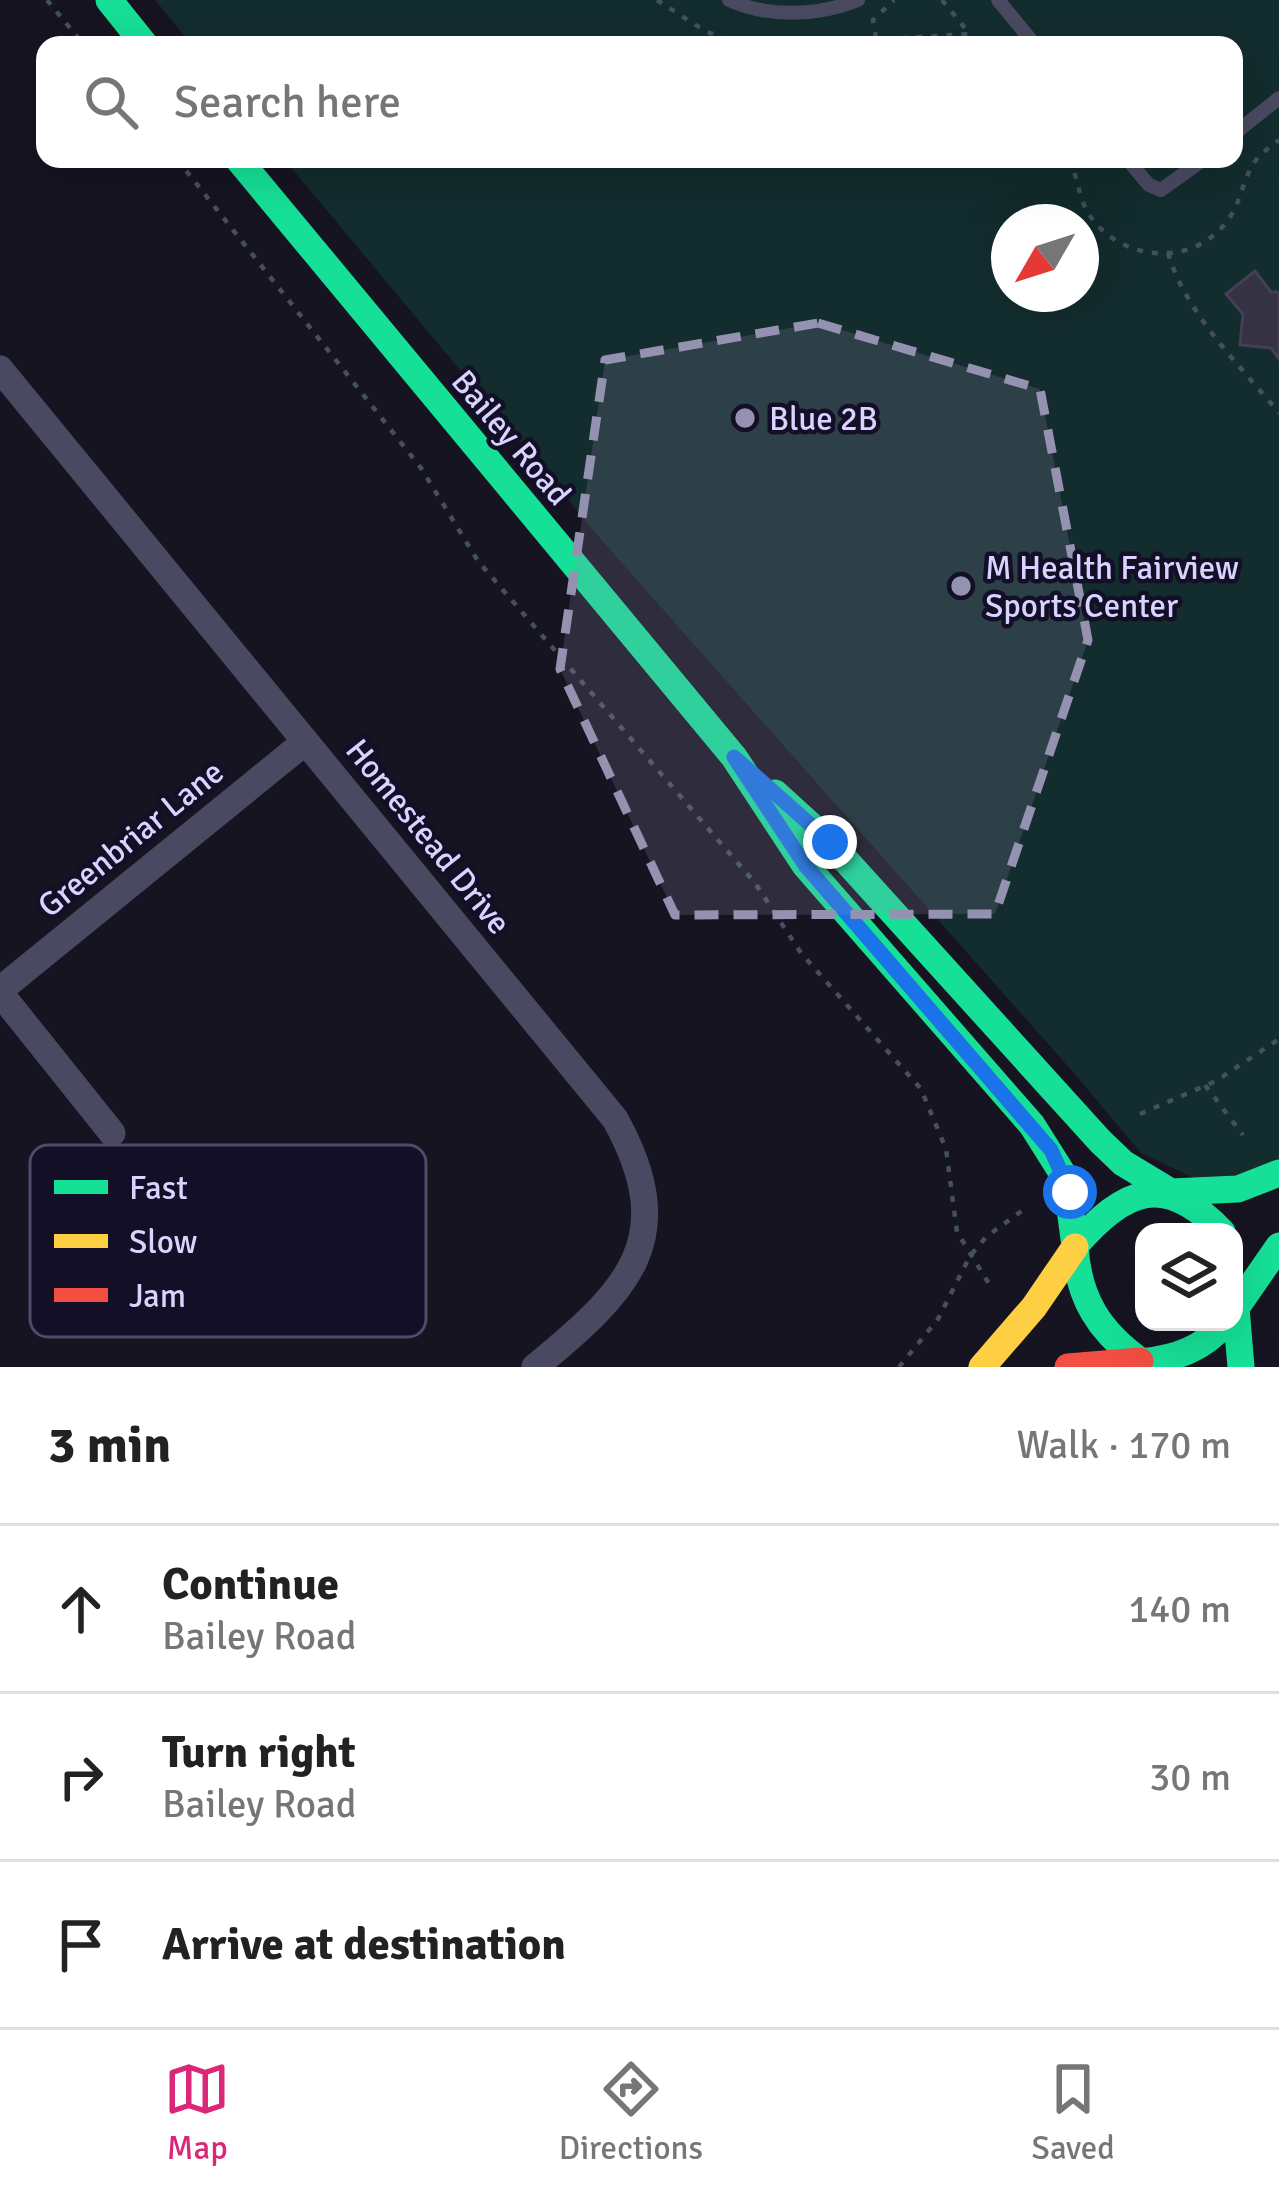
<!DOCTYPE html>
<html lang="en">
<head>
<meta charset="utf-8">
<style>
  :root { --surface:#fff; --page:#f2f2f2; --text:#222; --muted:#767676; --line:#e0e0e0; --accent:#db2777 }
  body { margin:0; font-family:Signika,sans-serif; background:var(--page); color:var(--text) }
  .controls { position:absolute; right:36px; bottom:36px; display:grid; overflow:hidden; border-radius:24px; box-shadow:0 12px 48px #0002 }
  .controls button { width:108px; height:108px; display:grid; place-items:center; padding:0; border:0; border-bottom:3px solid var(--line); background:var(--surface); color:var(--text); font:60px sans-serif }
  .compass { position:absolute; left:991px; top:204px; width:108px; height:108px; border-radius:50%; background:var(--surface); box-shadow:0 12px 48px #0002; rotate:231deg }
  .stop { position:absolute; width:36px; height:36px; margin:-27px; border:9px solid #1a73e8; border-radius:50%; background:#fff }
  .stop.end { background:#1a73e8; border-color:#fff; box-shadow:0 3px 12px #0008 }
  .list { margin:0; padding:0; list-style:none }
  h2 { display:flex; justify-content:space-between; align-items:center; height:156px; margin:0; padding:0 48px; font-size:51px }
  h2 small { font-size:39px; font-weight:400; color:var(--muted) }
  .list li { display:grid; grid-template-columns:78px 1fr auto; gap:36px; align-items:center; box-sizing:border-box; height:168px; padding:0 48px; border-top:3px solid var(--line) }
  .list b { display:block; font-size:45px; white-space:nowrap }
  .list p { margin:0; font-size:39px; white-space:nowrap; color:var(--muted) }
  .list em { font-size:39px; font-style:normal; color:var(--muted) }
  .icon { flex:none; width:66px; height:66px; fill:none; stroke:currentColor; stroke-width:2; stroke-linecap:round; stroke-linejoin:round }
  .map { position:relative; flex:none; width:1279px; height:1367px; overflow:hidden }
  .search { position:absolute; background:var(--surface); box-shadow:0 12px 48px #0002; left:36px; right:36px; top:36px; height:132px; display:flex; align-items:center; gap:30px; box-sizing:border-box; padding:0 42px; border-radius:24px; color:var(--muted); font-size:45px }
  .sheet { height:660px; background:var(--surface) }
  nav { display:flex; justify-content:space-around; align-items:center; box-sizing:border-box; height:168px; border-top:3px solid var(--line); background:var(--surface); font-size:33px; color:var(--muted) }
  nav a { display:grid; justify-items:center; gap:6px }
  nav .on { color:var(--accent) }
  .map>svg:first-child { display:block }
  .green { fill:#132c2d; fill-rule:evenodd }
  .building { fill:#343243; stroke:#433f54; stroke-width:3 }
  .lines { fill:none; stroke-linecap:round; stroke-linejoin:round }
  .path { stroke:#44505f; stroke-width:4.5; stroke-dasharray:6 9; stroke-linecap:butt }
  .lane { stroke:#4a4962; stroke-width:14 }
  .street { stroke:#4a4962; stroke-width:27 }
  .fast { stroke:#16e098; stroke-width:27 }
  .slow { stroke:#ffcf43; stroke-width:27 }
  .jam { stroke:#f24e42; stroke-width:27 }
  .route { stroke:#1a73e8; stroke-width:15 }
  .marked { fill:#9591b1; fill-opacity:0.2; stroke:#9591b1; stroke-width:9; stroke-dasharray:24 15; stroke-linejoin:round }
  .poi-dot { fill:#9591b1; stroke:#130f26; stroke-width:4.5 }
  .labels { text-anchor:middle; stroke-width:9; stroke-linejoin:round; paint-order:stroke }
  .poi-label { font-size:33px; fill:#d9d4ff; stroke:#130f26; text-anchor:start }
  .street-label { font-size:33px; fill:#d9d4ff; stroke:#130f26 }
  .key { fill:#130f26; stroke:#4e4a67; stroke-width:3 }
  .key-label { font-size:33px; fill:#d9d4ff }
</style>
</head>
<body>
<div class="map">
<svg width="1279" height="1367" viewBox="0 0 1279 1367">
  <rect width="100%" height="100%" fill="#161421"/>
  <path class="green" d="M155,0H1279V1173L1221,1191L1141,1153L1073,1072L605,544L284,159H1234V45H192ZM1009,222H1081V294H1009Z"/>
  <path class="building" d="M1255,271L1271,292H1279V359L1271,348L1240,345L1243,314L1226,294Z"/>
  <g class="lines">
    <path class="path" d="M47,0L84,45
      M657,0L705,31L741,45
      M942,0L969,33
      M876,38L873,20L894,0
      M857,45L901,38L970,34L979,45
      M177,159L421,468L478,561L755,883L801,953L921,1089L946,1149L957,1232L991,1287
      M1069,159C1079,179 1078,201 1093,220C1125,261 1190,266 1224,225C1240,207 1241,185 1252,166C1258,155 1269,148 1279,140
      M1168,253C1186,314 1239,364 1279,413
      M1205,1085L1243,1135
      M1140,1114L1216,1081L1279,1039
      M899,1367L938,1319L970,1256L986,1237L1027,1207"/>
    <path class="lane" d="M729,0C768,18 819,16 858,0
      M998,0L1035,45
      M1234,134L1279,98
      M1127,159L1149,185L1161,190L1204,159"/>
    <path class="street" d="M0,369L615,1119C682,1240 627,1291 535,1367
      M0,990L305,742
      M0,993L112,1133"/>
    <path class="fast" d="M109,0L145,45
      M238,159L734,757L805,865L1032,1125L1066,1179L1075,1246
      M775,793L830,843L1100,1141L1123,1163L1171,1192
      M1171,1192L1238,1189L1279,1173
      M1222,1232C1165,1172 1125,1188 1075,1246C1078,1298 1099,1332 1142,1362C1177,1358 1203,1349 1226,1322
      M1238,1305L1279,1246
      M1236,1308L1241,1367"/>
    <path class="slow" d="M982,1367L1034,1307L1075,1247"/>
    <path class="jam" d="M1068,1367L1140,1361"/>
  </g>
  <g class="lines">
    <path class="route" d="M830,842L734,757L805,865L1051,1150L1070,1192"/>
  </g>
  <path class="marked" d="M818,323L1040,389L1088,640L995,914L675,915L560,669L605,360Z"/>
  <g class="poi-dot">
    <circle cx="745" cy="418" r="12"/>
    <circle cx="961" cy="586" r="12"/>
  </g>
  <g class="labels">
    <g class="poi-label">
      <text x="769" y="430">Blue 2B</text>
      <text x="985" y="579">M Health Fairview<tspan x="985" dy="38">Sports Center</tspan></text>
    </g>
    <g class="street-label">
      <text transform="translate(512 437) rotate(50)" y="12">Bailey Road</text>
      <text transform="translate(429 836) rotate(51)" y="12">Homestead Drive</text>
      <text transform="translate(130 838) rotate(-39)" y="12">Greenbriar Lane</text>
    </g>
  </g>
  <rect x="30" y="1145" width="396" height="192" rx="18" class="key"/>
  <rect x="54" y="1180" width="54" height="14" fill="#16e098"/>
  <rect x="54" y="1234" width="54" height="14" fill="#ffcf43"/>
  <rect x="54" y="1288" width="54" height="14" fill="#f24e42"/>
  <g class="key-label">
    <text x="129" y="1199">Fast</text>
    <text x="129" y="1253">Slow</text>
    <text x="129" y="1307">Jam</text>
  </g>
</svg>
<div class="controls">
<button><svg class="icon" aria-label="layers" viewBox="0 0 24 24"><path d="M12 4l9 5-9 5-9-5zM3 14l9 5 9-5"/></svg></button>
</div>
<svg class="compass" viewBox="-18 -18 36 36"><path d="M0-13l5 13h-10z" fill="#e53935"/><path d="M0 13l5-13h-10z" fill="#767676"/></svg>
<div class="stop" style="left:1070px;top:1192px"></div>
<div class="stop end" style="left:830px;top:842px"></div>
<div class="search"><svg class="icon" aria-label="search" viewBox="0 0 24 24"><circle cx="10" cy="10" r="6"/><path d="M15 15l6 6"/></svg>Search here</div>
</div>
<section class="sheet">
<h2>3 min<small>Walk · 170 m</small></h2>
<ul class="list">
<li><svg class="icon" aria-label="ahead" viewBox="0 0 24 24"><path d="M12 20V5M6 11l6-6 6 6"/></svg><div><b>Continue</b><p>Bailey Road</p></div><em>140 m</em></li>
<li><svg class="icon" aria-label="right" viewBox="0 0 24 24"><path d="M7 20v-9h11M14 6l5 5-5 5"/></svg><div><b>Turn right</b><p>Bailey Road</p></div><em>30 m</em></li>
<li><svg class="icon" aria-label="arrive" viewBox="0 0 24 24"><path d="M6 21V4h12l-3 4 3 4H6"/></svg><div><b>Arrive at destination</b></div></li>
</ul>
</section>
<nav>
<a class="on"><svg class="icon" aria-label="map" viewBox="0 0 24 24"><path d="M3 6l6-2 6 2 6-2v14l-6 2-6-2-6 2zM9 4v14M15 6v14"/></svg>Map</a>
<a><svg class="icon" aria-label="directions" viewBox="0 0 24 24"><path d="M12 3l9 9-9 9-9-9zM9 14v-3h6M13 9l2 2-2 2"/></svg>Directions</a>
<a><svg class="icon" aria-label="saved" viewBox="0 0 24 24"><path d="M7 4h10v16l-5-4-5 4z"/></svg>Saved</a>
</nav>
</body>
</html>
